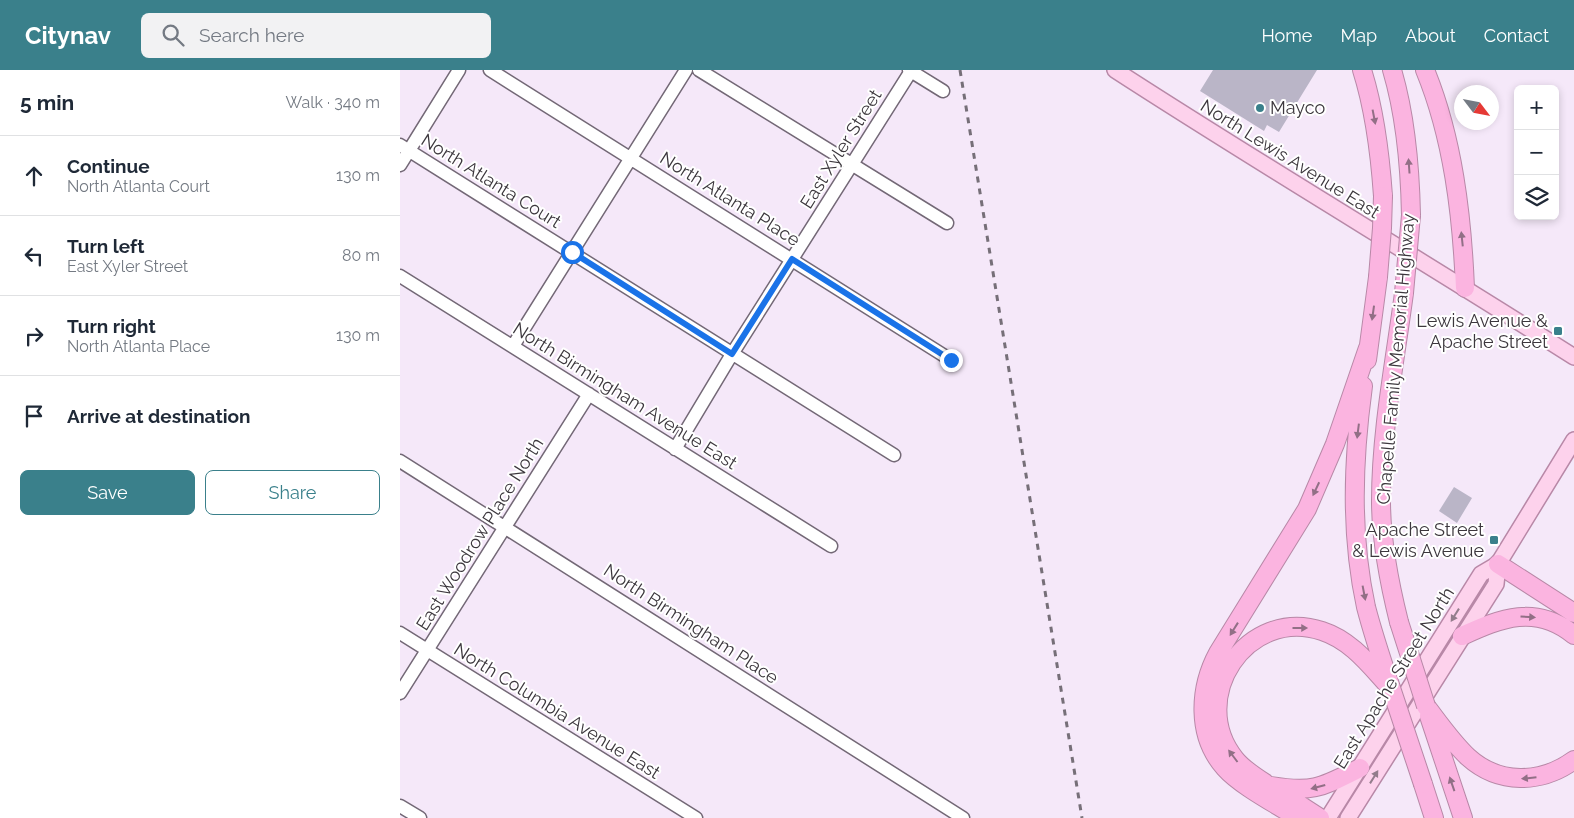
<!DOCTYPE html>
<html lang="en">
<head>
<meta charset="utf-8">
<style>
  :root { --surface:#fff; --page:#f2f2f3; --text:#1f2937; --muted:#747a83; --line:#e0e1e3; --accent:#3a808b }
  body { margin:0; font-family:Raleway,sans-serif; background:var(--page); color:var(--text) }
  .controls { position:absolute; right:15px; top:15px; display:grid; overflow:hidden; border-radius:8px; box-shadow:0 2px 8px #0003 }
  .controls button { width:45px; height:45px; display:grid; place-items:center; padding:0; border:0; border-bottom:1px solid var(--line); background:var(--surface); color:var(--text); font:25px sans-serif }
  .compass { position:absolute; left:1054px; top:15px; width:45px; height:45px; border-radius:50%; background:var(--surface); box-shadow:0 2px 8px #0003; rotate:122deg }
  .stop { position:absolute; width:15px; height:15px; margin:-11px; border:4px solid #1a73e8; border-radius:50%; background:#fff }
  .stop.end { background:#1a73e8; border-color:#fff; box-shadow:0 1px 5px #0008 }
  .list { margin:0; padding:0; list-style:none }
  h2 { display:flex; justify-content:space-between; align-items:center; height:65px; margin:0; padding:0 20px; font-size:21px }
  h2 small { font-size:16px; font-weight:400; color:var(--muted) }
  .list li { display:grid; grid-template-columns:32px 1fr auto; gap:15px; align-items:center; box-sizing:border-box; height:80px; padding:0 20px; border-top:1px solid var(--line) }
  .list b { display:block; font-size:19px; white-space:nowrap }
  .list p { margin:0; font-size:16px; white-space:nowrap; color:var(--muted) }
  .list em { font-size:16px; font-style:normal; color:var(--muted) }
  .actions { display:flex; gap:10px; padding:15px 20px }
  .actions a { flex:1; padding:11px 0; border:1px solid var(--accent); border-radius:8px; text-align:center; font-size:18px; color:var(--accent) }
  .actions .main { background:var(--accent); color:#fff }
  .icon { flex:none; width:28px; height:28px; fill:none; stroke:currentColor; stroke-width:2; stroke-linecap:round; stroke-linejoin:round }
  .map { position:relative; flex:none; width:1174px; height:748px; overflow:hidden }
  header { display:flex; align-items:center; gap:30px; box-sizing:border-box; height:70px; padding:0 25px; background:var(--accent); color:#fff }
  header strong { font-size:24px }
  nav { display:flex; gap:28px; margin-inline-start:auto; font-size:18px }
  .search { width:350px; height:45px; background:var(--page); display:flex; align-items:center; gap:12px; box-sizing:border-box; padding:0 18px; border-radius:8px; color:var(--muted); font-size:19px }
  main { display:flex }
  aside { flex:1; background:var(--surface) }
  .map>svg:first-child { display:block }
  .building { fill:#bab5c7 }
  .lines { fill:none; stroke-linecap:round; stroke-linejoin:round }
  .minor-casing { stroke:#736876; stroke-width:15 }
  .major-casing { stroke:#b888a7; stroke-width:18 }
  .highway-casing { stroke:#b888a7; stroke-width:20 }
  .minor { stroke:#fff; stroke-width:12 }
  .major { stroke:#fdd2ec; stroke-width:15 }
  .highway { stroke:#fbb4e0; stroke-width:18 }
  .rail { stroke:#766f78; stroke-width:3; stroke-dasharray:6 6; stroke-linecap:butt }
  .highway-bridge-casing { stroke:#b888a7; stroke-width:20; stroke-linecap:butt }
  .highway-bridge { stroke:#fbb4e0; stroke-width:18 }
  .oneway { fill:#926f86 }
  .oneway2 { fill:#937d8c }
  .route { stroke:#1a73e8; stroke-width:6 }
  .poi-dot { fill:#3a808b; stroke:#fff; stroke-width:2 }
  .labels { text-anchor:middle; stroke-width:4; stroke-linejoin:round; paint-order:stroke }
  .poi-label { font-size:18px; fill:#3c373d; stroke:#fff; text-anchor:end }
  .street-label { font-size:18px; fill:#3c373d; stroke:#fff }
</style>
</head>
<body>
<header>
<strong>Citynav</strong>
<div class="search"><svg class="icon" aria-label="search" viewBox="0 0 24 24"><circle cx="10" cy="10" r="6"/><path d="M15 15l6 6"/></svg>Search here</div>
<nav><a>Home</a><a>Map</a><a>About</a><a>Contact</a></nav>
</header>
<main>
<aside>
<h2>5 min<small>Walk · 340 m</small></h2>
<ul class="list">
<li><svg class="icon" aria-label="ahead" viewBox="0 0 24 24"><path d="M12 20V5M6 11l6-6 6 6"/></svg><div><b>Continue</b><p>North Atlanta Court</p></div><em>130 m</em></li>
<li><svg class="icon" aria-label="left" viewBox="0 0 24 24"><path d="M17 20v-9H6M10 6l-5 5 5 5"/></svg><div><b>Turn left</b><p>East Xyler Street</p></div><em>80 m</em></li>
<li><svg class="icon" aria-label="right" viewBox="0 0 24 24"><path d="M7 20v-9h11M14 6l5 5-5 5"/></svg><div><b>Turn right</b><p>North Atlanta Place</p></div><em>130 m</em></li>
<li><svg class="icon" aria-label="arrive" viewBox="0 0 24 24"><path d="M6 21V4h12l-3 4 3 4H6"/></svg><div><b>Arrive at destination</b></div></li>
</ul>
<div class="actions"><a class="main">Save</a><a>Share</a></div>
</aside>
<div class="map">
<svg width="1174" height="748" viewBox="0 0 1174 748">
  <rect width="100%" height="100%" fill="#f5e8f9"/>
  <path class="building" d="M813,0H917L879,62L867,55L864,61L800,21Z
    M1054,417L1072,428L1057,453L1039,441Z"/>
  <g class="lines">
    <defs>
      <path id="minor" d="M90,0L551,290
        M299,0L547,153
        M509,0L543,21
        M0,75L494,385
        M0,95L59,0
        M0,206L431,476
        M113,276L286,0
        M275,379L332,284L511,1
        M0,391L563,748
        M0,563L296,748
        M0,623L189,324
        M0,736L20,748"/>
      <path id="major" d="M715,0C866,98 1022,190 1174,287
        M928,748L1081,504L1098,494L1174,370
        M948,748L1096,514L1098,494"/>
      <path id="highway" d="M962,0C975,41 980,83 983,126
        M992,0C1006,47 1010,96 1011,145
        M1025,0C1053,68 1062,145 1065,218
        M967,290L978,207
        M963,316C953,390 950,463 966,537C973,564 982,591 991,618
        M1098,494L1174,543
        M999,552C989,512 981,472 981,431C981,362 995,291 1004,223
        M1062,566C1101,548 1136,534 1174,565
        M1026,636C1039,653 1052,672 1068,687C1099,715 1141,714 1174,690
        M1029,646L1063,748
        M865,713C854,706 843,699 835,689C786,628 847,536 922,561C950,570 968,593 987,614
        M1023,714L1034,748
        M871,716C914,723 922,717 960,698
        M889,728L920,748
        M898,748C878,735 841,716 825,698C796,666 799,618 818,583L907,439L935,374L968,278"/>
    </defs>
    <use href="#minor" class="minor-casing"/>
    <use href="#major" class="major-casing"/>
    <use href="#highway" class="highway-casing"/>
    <use href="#minor" class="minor"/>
    <use href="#major" class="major"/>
    <use href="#highway" class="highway"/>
    <path class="rail" d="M560,0L682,748"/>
    <defs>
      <path id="highway-bridge" d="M978,207L982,158L983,126
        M1004,223L1011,145
        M999,552L1026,636
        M991,618L1023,714"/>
    </defs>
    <use href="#highway-bridge" class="highway-bridge-casing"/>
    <use href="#highway-bridge" class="highway-bridge"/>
  </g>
  <defs><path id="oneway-solid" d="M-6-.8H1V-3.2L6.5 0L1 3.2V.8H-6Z" transform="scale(1.25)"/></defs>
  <g class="oneway">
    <use href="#oneway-solid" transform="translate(974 47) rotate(79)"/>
    <use href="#oneway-solid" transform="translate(1009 96) rotate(-94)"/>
    <use href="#oneway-solid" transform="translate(1062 169) rotate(-96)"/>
    <use href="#oneway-solid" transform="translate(973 243) rotate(98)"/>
    <use href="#oneway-solid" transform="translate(958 361) rotate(97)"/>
    <use href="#oneway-solid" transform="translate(916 419) rotate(115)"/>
    <use href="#oneway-solid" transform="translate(964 523) rotate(79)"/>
    <use href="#oneway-solid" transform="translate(1128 547) rotate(4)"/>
    <use href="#oneway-solid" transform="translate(900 558)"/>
    <use href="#oneway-solid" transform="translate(834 559) rotate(122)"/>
    <use href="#oneway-solid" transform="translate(833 686) rotate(-127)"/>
    <use href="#oneway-solid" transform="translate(1129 708) rotate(174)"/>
    <use href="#oneway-solid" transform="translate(1052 714) rotate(-109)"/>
    <use href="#oneway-solid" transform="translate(918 717) rotate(165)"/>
  </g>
  <g class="oneway2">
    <use href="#oneway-solid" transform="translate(1055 545) rotate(122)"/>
    <use href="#oneway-solid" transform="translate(974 707) rotate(-58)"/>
  </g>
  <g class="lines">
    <path class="route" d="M172,182L332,284L392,189L551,290"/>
  </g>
  <g class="poi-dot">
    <circle cx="860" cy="38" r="5"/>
    <rect x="1153" y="256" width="10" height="10" rx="2.5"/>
    <rect x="1089" y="465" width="10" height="10" rx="2.5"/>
  </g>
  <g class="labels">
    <g class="poi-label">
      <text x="870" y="44" text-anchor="start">Mayco</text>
      <text x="1148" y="257">Lewis Avenue &amp;<tspan x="1148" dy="21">Apache Street</tspan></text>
      <text x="1084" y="466">Apache Street<tspan x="1084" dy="21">&amp; Lewis Avenue</tspan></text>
    </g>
    <g class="street-label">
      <text transform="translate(441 79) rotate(-58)" y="6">East Xyler Street</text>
      <text transform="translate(890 89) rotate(32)" y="6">North Lewis Avenue East</text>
      <text transform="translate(91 111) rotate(32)" y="6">North Atlanta Court</text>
      <text transform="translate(330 129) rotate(32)" y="6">North Atlanta Place</text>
      <text transform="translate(996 289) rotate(-85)" y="6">Chapelle Family Memorial Highway</text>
      <text transform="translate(225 326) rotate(32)" y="6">North Birmingham Avenue East</text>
      <text transform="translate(80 464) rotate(-58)" y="6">East Woodrow Place North</text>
      <text transform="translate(291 554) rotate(33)" y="6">North Birmingham Place</text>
      <text transform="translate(994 608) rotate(-58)" y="6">East Apache Street North</text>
      <text transform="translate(157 641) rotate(32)" y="6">North Columbia Avenue East</text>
    </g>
  </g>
</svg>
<div class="controls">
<button>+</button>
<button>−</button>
<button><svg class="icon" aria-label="layers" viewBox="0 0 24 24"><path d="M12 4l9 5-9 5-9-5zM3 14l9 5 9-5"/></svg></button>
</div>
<svg class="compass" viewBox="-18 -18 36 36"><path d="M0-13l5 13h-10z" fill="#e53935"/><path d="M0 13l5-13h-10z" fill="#747a83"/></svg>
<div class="stop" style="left:172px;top:182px"></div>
<div class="stop end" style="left:551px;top:290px"></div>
</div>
</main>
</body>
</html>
